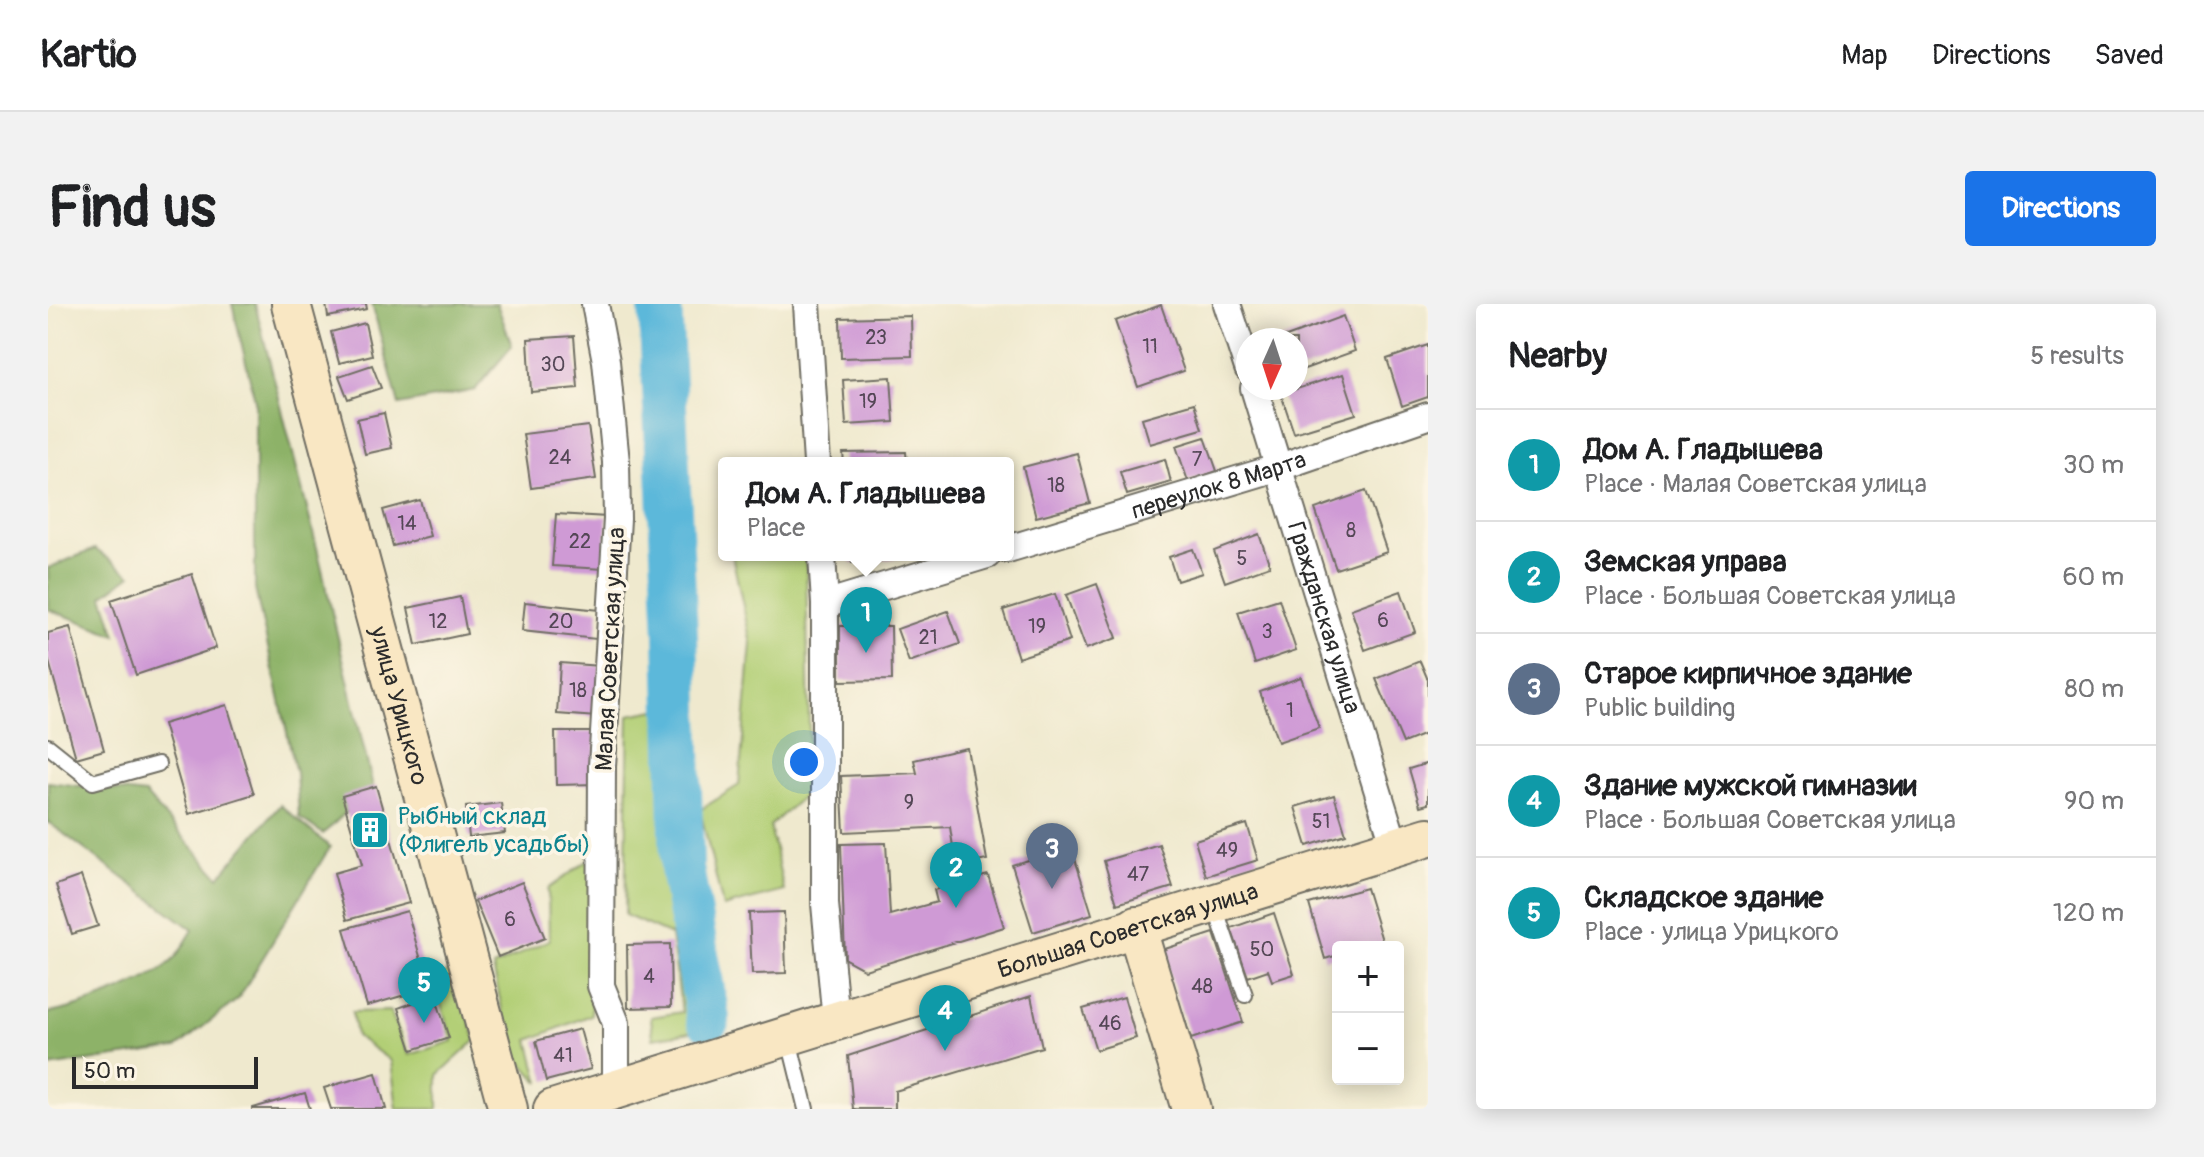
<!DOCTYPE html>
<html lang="en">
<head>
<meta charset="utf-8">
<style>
  :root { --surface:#fff; --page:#f2f2f2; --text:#202124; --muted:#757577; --line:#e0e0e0; --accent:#1a73e8 }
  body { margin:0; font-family:Pangolin,sans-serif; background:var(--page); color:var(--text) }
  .controls { position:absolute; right:24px; bottom:24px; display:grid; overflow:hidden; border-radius:8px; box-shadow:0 4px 20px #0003 }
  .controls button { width:72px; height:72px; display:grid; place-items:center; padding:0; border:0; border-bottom:2px solid var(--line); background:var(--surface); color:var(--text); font:40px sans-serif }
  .compass { position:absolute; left:1188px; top:24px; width:72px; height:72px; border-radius:50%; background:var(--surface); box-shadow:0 4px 20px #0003; rotate:183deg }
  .scale { position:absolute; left:24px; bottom:20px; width:186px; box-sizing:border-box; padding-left:8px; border:4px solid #2b2b2b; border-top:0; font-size:22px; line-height:28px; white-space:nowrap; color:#2b2b2b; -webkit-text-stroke:6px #fcf5e5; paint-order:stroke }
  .you { position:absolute; left:756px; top:458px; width:28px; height:28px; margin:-20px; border:6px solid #fff; border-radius:50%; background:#1a73e8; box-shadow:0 0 0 12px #1a73e833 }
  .badge { display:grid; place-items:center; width:52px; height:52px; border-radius:50%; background:var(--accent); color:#fff; font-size:26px; font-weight:700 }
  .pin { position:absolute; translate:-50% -66px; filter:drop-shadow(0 2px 4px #0008) }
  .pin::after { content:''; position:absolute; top:42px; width:28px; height:24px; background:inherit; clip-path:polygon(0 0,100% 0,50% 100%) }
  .popup { position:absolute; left:670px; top:153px; width:296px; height:104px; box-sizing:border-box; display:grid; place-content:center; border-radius:8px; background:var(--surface); filter:drop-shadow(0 2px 6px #0005); font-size:26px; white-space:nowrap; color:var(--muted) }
  .popup b { font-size:30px; color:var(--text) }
  .popup::after { content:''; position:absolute; left:50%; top:100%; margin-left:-16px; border:16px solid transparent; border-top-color:var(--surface) }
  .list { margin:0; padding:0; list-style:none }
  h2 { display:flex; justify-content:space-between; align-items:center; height:104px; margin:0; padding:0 32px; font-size:34px }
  h2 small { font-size:26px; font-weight:400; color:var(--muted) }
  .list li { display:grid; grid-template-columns:52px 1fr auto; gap:24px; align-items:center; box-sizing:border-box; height:112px; padding:0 32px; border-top:2px solid var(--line) }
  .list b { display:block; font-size:30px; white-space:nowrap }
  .list p { margin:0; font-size:26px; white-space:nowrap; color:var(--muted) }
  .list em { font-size:26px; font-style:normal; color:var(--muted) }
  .map { position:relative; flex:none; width:1380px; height:805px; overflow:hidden; border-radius:8px }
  header { display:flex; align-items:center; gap:48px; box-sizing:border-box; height:112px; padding:0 40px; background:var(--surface); border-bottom:2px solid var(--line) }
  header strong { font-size:38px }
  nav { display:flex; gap:44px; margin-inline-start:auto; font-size:28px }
  .intro { display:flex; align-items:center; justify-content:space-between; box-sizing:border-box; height:192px; padding:0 48px }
  h1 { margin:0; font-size:56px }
  .button { padding:20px 36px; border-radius:8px; background:var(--accent); color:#fff; font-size:28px; font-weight:700 }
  main { display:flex; gap:48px; padding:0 48px }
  aside { flex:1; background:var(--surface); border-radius:8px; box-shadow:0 4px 20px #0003 }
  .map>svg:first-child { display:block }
  .green { fill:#b2cf76; stroke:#6e7d50; stroke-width:2 }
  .forest { fill:#8db267; stroke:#5c6e49; stroke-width:2 }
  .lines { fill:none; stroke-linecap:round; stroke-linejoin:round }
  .river { stroke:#5cb8da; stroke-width:44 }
  .building { fill:#cf9ad5 }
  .lane-casing { stroke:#706e64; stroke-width:18 }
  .street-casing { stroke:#706e64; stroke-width:30 }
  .secondary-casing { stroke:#706e64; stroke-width:42 }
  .lane { stroke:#fff; stroke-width:14 }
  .street { stroke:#fff; stroke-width:26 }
  .secondary { stroke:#f9e7c3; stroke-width:38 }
  .labels { text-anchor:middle; stroke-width:7; stroke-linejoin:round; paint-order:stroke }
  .number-label { font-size:20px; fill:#544756 }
  .street-label { font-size:24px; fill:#2b2b2b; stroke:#fcf5e5 }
  .culture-label { font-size:24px; fill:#0d838f; stroke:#fcf5e5; text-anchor:start }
</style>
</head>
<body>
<header>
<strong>Kartio</strong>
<nav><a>Map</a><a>Directions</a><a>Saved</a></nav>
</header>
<div class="intro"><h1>Find us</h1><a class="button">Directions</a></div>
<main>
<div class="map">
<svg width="1380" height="805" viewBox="0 0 1380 805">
  <rect width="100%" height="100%" fill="#fcf5e5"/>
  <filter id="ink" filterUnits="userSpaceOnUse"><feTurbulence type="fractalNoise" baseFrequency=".0125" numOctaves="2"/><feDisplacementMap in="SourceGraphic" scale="16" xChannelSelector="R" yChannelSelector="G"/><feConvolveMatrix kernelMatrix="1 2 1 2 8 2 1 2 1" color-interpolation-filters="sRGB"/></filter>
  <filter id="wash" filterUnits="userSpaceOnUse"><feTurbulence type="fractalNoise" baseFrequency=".006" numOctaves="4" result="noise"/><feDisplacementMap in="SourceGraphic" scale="32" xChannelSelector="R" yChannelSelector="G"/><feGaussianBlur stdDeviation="1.8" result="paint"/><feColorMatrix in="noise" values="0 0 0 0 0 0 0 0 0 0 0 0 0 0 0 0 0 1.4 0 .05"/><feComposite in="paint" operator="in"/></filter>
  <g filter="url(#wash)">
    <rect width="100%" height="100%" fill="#efe9ce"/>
    <path class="green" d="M684,251H758L762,486L722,522L736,587L675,603L652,506L691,481L703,339Z
      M619,404L629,594L651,701L650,727L605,734L603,713L634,708L623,631L577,611L581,411Z
      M549,550L543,711L481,736L492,779L463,747L445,663L501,636L500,585Z
      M404,663L428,736L390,771V805H349L343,757L308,732L304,708L342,707L361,751L405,737L386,680Z"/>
    <path class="forest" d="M184,0H207L269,244L325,483L275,530L251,513L248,469L207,285V96Z
      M324,0H449L464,42L427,86L351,101Z
      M47,245L83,271L55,292L68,331L0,305V264Z
      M0,478L97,490L171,573L232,501L282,543L190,695L128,744L0,763V709C30,705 101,678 123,658C132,650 138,636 145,626L0,518Z"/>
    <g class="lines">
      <path class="river" d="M612,0L628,330L634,564L660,715"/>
    </g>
    <g id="blocks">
      <path class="building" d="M278,0H318L319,5L280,13Z
        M1113,1L1136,67L1090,83L1067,17Z
        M863,12L864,52L793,54L792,14Z
        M1295,12L1307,47L1248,68V36H1230Z
        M317,19L324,51L291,59L283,28Z
        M526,32L530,84L483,88L480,35Z
        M1380,41V93L1354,102L1339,55Z
        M324,61L333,84L300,95L291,72Z
        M1295,70L1308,110L1246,129L1233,90Z
        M843,73L846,118L798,121L795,76Z
        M1146,99L1154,125L1102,140L1094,114Z
        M336,109L344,144L317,150L309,115Z
        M540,122L548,175L483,184L475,130Z
        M1157,133L1169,167L1140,177L1128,142Z
        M858,148L859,159H796L795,149Z
        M1029,149L1042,199L988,213L975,163Z
        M1117,155L1123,178L1079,191L1072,168Z
        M1318,187L1339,248L1288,265L1267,205Z
        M372,196L382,232L345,242L335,206Z
        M508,210L559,213L556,265L504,262Z
        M1211,230L1222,262L1177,278L1166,247Z
        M1145,245L1154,269L1129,277L1121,253Z
        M803,251H856V253L804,259Z
        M144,270L168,344L88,371L63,296Z
        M1049,280L1069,334L1038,345L1018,291Z
        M1353,287L1367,328L1317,346L1303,305Z
        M1007,290L1022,337L970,354L955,306Z
        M412,293L419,330L368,341L360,304Z
        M1231,295L1248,346L1207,360L1190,308Z
        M477,298L551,306L548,335L474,327Z
        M900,307L912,340L861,358L849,325Z
        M792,322H843L844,376L792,377Z
        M22,323L56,446L28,454L0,354V329Z
        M1372,357L1380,376V429L1355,439L1328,375Z
        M512,359L552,362L549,413L509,410Z
        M1253,373L1271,424L1230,438L1212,388Z
        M179,401L206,490L141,510L115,420Z
        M507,428H547L548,480L508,481Z
        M919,444L939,556L908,562L902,523L796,528L793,472L869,469L866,456Z
        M1380,459V500L1372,502L1361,465Z
        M328,482L361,599L299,616L286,569L314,561L294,492Z
        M1286,491L1298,530L1259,542L1247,503Z
        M453,499L457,529L421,533L418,503Z
        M1199,520L1210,556L1158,572L1147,536Z
        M838,539L842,611L889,598L886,586L940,571L956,623L817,666L797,655L793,540Z
        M1111,540L1125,583L1069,600L1056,557Z
        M1023,542L1044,610L985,628L964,561Z
        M33,572L50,622L24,630L8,581Z
        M474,578L497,634L450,653L427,597Z
        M1318,584L1336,643H1290V651L1277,655L1261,600Z
        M359,607L381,684L319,702L296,625Z
        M736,608L738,669L704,670L701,609Z
        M1226,609L1246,670L1224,677L1220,666L1200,673L1183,624Z
        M1166,629L1195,718L1143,735L1114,646Z
        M622,640L623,703L580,704L579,641Z
        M387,691L401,734L364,746L350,704Z
        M983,692L994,743L847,787V805H805L800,752Z
        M1076,693L1088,734L1048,746L1035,705Z
        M532,725L543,765L498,777L488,737Z
        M328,769L338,805H283L276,784Z
        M257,789L262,805H205V804Z"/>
    </g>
  </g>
  <g filter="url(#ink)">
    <use href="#blocks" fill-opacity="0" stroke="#706e64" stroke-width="2"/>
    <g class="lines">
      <defs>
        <path id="lane" d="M0,442L45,478L110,460
          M1167,603L1197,691
          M740,732L758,805"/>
        <g id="street">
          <path d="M547,0L558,57L568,158L569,215L554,462L553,682L568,719V784"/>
          <path d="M759,0L769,159"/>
          <path d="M1179,0L1200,64"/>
          <path id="s1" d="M1206,84L1347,543"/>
          <path id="s2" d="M960,245L1232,163L1380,112"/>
          <path d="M774,251L777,300V600L788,717"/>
          <path d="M777,300L939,251"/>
        </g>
        <g id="secondary">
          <path id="s3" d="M243,0L460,805"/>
          <path d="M1088,622L1143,805"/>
          <path id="s4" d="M505,805L1380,533"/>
        </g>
      </defs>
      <use href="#lane" class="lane-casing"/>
      <use href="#street" class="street-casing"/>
      <use href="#secondary" class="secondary-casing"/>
      <use href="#lane" class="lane"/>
      <use href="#street" class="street"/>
      <use href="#secondary" class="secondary"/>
    </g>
  </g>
  <defs>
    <symbol id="building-square" viewBox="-11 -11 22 22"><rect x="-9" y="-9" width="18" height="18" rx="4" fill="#0f9aa8" stroke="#fcf5e5"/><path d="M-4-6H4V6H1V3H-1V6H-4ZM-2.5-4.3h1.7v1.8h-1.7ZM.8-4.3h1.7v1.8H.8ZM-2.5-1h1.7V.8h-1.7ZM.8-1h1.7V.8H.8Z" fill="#fff"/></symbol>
  </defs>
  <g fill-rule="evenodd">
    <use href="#building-square" x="300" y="504" width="44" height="44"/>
  </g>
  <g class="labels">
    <g class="number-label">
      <text x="828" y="40">23</text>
      <text x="1102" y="49">11</text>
      <text x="505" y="67">30</text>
      <text x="820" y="104">19</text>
      <text x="512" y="160">24</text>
      <text x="1149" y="162">7</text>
      <text x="1008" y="188">18</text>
      <text x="359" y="226">14</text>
      <text x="1303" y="233">8</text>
      <text x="532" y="244">22</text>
      <text x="1194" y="261">5</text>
      <text x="1335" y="323">6</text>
      <text x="390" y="324">12</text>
      <text x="513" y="324">20</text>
      <text x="989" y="329">19</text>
      <text x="1219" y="334">3</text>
      <text x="880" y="340">21</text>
      <text x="530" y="393">18</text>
      <text x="1242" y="413">1</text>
      <text x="861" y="505">9</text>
      <text x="1273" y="524">51</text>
      <text x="1179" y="553">49</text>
      <text x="1090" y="577">47</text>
      <text x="462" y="622">6</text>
      <text x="1214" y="652">50</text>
      <text x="601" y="679">4</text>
      <text x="1154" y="689">48</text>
      <text x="1062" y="726">46</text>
      <text x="515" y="758">41</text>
    </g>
    <g class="street-label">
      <text dy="8" stroke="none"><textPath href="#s2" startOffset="220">переулок 8 Марта</textPath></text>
      <text dy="8" stroke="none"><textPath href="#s1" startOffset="240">Гражданская улица</textPath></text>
      <text transform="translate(562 345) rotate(-87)" y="8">Малая Советская улица</text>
      <text dy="8" stroke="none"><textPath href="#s3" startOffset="416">улица Урицкого</textPath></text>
      <text dy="8" stroke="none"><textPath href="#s4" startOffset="602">Большая Советская улица</textPath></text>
    </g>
    <g class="culture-label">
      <text x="350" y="520">Рыбный склад<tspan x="350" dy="28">(Флигель усадьбы)</tspan></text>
    </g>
  </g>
</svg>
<div class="controls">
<button>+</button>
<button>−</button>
</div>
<svg class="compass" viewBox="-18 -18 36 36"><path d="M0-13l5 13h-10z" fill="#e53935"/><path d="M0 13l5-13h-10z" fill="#757577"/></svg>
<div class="scale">50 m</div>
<div class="you"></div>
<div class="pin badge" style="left:818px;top:349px;background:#0f9aa8">1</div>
<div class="popup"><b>Дом А. Гладышева</b>Place</div>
<div class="pin badge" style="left:908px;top:604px;background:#0f9aa8">2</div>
<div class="pin badge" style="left:1004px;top:585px;background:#5c6f8a">3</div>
<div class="pin badge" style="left:897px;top:747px;background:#0f9aa8">4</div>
<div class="pin badge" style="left:376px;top:719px;background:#0f9aa8">5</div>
</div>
<aside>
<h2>Nearby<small>5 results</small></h2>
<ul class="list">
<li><span class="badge" style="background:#0f9aa8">1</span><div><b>Дом А. Гладышева</b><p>Place · Малая Советская улица</p></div><em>30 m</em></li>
<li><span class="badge" style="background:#0f9aa8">2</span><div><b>Земская управа</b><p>Place · Большая Советская улица</p></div><em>60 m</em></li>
<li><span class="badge" style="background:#5c6f8a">3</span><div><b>Старое кирпичное здание</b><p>Public building</p></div><em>80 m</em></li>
<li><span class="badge" style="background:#0f9aa8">4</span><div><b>Здание мужской гимназии</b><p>Place · Большая Советская улица</p></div><em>90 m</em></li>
<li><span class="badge" style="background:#0f9aa8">5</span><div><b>Складское здание</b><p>Place · улица Урицкого</p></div><em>120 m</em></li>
</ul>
</aside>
</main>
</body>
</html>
